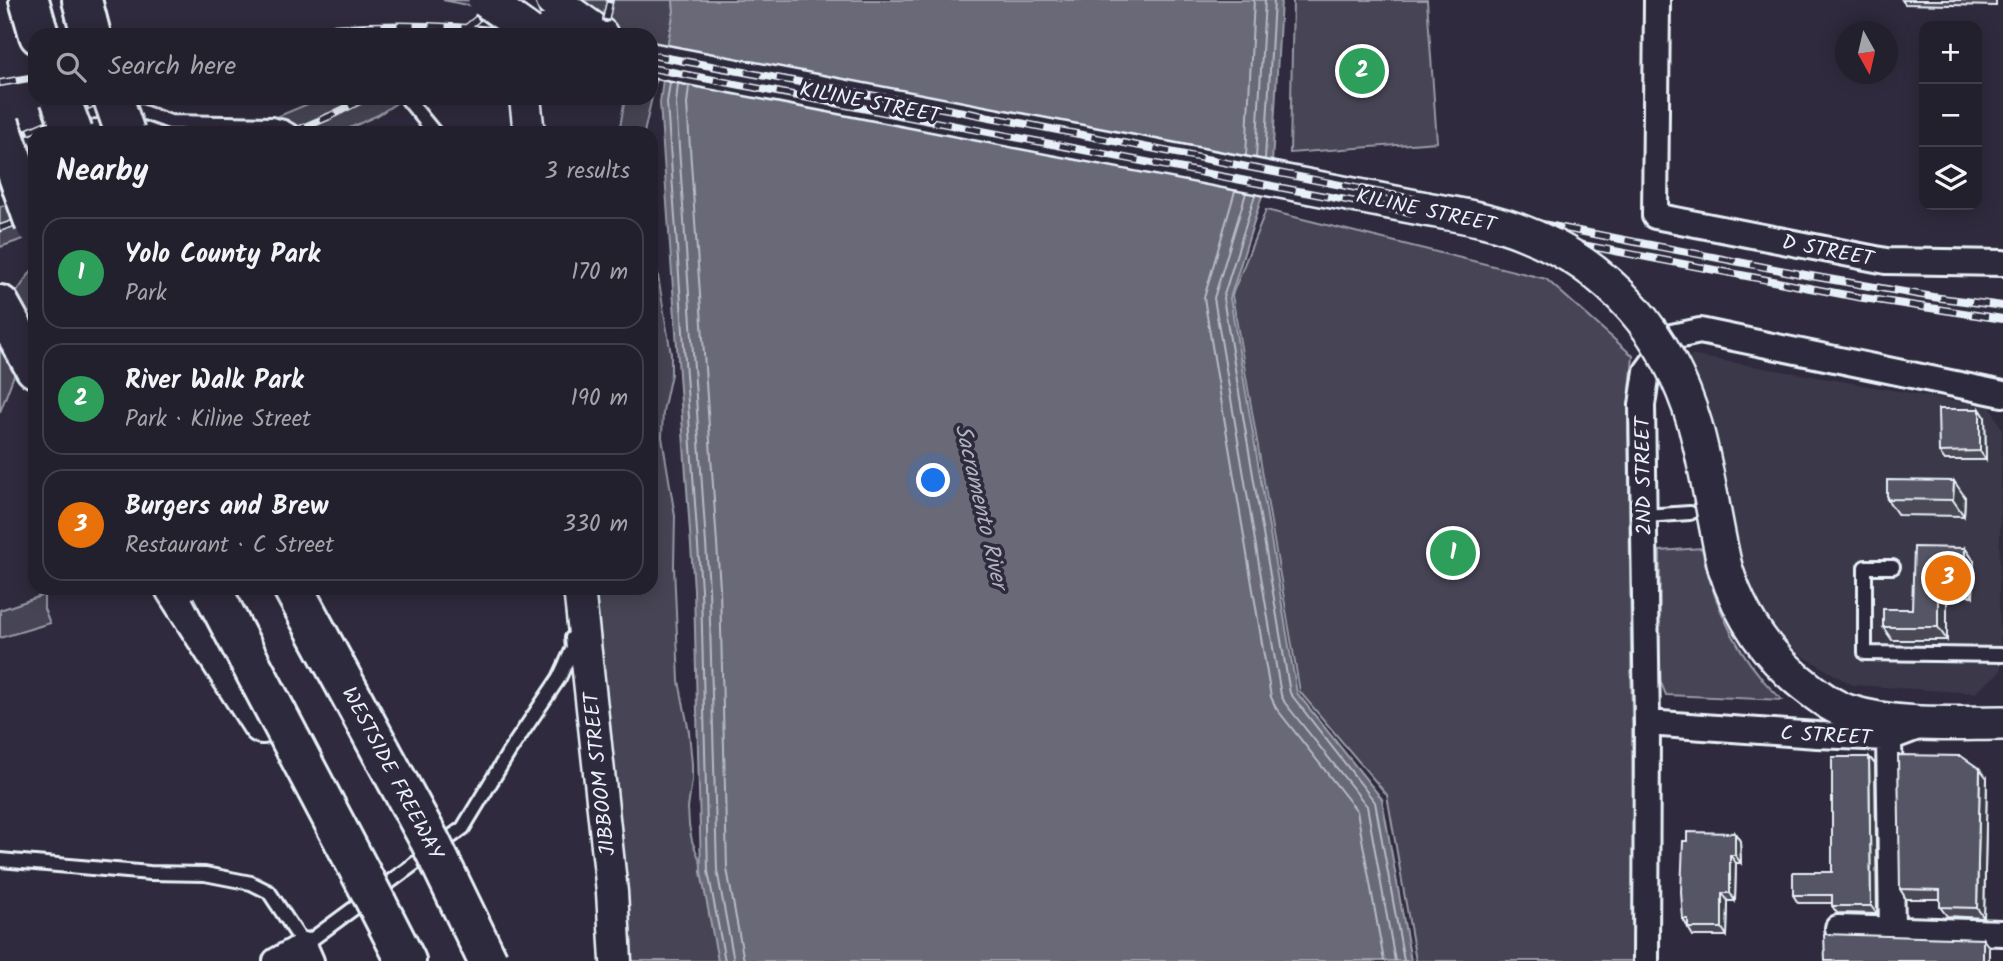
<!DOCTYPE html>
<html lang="en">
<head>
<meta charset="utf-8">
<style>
  :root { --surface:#23202e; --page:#2f2d3a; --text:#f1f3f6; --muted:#a3a3aa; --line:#403e4a; --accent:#ffd166 }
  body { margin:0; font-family:Kalam,sans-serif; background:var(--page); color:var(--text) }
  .controls { position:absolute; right:21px; top:21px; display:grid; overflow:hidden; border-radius:14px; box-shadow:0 4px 18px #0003 }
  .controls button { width:63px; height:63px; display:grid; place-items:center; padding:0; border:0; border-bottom:2px solid var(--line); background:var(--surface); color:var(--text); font:35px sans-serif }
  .compass { position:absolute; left:1835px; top:21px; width:63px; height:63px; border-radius:50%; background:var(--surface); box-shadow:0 4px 18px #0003; rotate:172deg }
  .you { position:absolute; left:934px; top:481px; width:24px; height:24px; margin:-18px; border:5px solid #fff; border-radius:50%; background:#1a73e8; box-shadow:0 0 0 10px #1a73e833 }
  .badge { display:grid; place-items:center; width:46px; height:46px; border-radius:50%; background:var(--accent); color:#fff; font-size:23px; font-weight:700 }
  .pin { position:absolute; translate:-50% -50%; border:4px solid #fff; box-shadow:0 2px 7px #0006 }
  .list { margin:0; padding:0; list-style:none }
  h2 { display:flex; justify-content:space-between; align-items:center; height:91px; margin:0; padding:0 28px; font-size:30px }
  h2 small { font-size:23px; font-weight:400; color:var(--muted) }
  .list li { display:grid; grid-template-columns:46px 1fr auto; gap:21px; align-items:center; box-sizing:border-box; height:112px; margin:0 14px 14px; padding:0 14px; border:2px solid var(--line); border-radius:21px }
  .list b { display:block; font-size:26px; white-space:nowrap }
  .list p { margin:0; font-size:23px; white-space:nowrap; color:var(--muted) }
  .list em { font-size:23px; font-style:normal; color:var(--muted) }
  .icon { flex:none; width:38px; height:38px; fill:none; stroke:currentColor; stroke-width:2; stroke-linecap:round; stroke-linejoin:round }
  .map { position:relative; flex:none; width:2003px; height:961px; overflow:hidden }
  .search { position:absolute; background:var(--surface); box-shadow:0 4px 18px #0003; left:28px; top:28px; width:630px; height:77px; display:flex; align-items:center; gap:18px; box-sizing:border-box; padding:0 24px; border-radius:21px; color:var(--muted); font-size:26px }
  .panel { position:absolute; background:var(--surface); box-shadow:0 4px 18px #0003; left:28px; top:126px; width:630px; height:469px; border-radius:21px }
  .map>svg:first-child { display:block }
  .built { fill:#3b3749 }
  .green { fill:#464455; stroke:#979aa6; stroke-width:2 }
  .water { fill:#696978; stroke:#9c9fab; stroke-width:2 }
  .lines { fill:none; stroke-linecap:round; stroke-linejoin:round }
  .shore { stroke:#b5bbc5; stroke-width:2 }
  .service-casing { stroke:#e8f1f8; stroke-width:18 }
  .minor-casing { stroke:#e8f1f8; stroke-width:30 }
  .tertiary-casing { stroke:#e8f1f8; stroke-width:35 }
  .secondary-casing { stroke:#e8f1f8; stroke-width:38 }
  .motorway-casing { stroke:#e8f1f8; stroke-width:44 }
  .service { stroke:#2f2a3d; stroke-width:12 }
  .minor { stroke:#2f2a3d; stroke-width:24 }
  .tertiary { stroke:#2f2a3d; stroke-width:30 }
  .secondary { stroke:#2f2a3d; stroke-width:33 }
  .motorway { stroke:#2f2a3d; stroke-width:38 }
  .rail-casing { stroke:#e8f1f8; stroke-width:8 }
  .rail { stroke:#2f2a3d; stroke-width:5; stroke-dasharray:16; stroke-linecap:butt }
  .secondary-bridge-casing { stroke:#e8f1f8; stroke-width:38; stroke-linecap:butt }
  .motorway-bridge-casing { stroke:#e8f1f8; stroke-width:44; stroke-linecap:butt }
  .secondary-bridge { stroke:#2f2a3d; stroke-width:33 }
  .motorway-bridge { stroke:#2f2a3d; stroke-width:38 }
  .wall { fill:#4b4957; stroke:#e8f1f8; stroke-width:2 }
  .shaded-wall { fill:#3d3c47; stroke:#e8f1f8; stroke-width:2 }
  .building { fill:#575565; stroke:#e8f1f8; stroke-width:2 }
  .labels { text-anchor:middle; stroke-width:7; stroke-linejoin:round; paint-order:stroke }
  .street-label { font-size:21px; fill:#e8f1f8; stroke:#2f2a3d }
  .water-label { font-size:23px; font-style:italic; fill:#afb4be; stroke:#2f2a3d }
</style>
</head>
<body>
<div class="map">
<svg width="2003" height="961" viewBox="0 0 2003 961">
  <rect width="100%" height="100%" fill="#2f2a3d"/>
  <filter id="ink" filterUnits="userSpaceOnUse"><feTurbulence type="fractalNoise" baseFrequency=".0143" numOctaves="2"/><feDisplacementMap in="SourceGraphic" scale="14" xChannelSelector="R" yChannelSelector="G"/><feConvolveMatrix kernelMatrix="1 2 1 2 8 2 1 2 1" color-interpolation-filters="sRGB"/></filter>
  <g filter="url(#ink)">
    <path class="built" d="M1690,355L1991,407L2002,429L1999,593L2001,671L1975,693L1852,685L1796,652L1751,598L1715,448L1690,378Z"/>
    <path class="green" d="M443,0H673L674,11L667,47L651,44V35H610Z
      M1293,0H1427L1437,142L1290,153Z
      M651,78L656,79L644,133H619L625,98H651Z
      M322,98H404L378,115L339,133H228L260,124Z
      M35,195V235L0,247V207Z
      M1266,210L1546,279L1633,356L1628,414L1635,961H1416L1387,795L1300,692L1232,295Z
      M651,234L671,354V374L663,411L662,437L675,516L674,566L679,681L689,732L692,764V780L688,808L689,825L692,841L702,866L729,961H626L586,588H651Z
      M35,266V330L22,354L0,412V316Z
      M1702,548C1710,592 1731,642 1760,676C1766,685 1775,692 1782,700L1666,695L1659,678L1660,551Z
      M44,595V609L50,623L0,638V610Z"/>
    <path class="water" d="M673,0H1281L1272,164L1230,298L1297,693L1382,799L1411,961H718L701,872L694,589L660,103L667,47L674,11Z"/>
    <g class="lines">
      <path class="shore" d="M670,82L667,103L701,589L708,871L725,961
        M678,84L676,103L709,588L717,870L734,961
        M689,86L687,104L720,588L727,869L744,961
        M1246,156L1254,0
        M1256,158L1265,0
        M1265,159L1274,0
        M1235,191L1204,298L1271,697L1276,708L1357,811L1384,961
        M1246,193L1214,298L1281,695L1285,703L1367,806L1395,961
        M1255,195L1223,298L1290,693L1375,802L1404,961"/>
      <defs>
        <path id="service" d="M408,100L435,133
          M80,133L137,110L170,122L272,124L284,127L294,133
          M1644,516L1690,513
          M1893,567H1865V653L2003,655
          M0,860L150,873L205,874L251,883L269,892L304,945L463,828L509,752L559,678L573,648L572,638"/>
        <path id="minor" d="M1657,0L1655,216L1886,261L2003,263
          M1647,723L1817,735L1889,738L1923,725
          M1889,738L1892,929
          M1838,928L2003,933
          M276,961L304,945L311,961
          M1646,961L1647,723L1642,405L1647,371L1672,337L1700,331L2003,394"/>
        <path id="tertiary" d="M517,0L530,32
          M525,98L529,133
          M579,588L612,892L616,961"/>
        <path id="secondary" d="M552,0L601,35
          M530,32L555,31L577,35
          M651,60L1426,209
          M1725,567C1740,617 1770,660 1812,691C1824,700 1835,708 1849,712C1898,727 1952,723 2003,723"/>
        <path id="motorway" d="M29,0L39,35
          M82,0L91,35
          M0,305L35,368
          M175,588L262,724
          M293,588L381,751
          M377,904L406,961"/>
      </defs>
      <use href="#service" class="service-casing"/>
      <use href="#minor" class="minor-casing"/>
      <use href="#tertiary" class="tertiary-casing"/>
      <use href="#secondary" class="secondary-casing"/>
      <use href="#motorway" class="motorway-casing"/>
      <use href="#service" class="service"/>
      <use href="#minor" class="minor"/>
      <use href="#tertiary" class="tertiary"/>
      <use href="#secondary" class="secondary"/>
      <use href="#motorway" class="motorway"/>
      <defs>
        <path id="rail" d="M606,19L610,0
          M465,29L500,0
          M270,35C358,22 447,23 536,35
          M651,55L969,113L1811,276L1933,297L2003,306
          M651,68L1857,297L2003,319
          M0,83L35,77
          M291,133L330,116L366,98
          M0,144L106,98
          M0,228L35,216"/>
      </defs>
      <use href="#rail" class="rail-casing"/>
      <use href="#rail" class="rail"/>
      <defs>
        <path id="secondary-bridge" d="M485,0L530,32
          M1426,209C1459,215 1493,220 1524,233C1612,267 1669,336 1695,425C1708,471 1714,520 1725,567"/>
        <path id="motorway-bridge" d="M60,98L73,133
          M113,98L125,133
          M0,124L35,224
          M211,588L377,904
          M381,751L430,841L488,961"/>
      </defs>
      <use href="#secondary-bridge" class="secondary-bridge-casing"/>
      <use href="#motorway-bridge" class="motorway-bridge-casing"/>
      <use href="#secondary-bridge" class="secondary-bridge"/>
      <use href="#motorway-bridge" class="motorway-bridge"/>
    </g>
    <path class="wall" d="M1902,0H1996V6L1905,4Z
      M1980,409L1985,417L1986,460H1945L1939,452Z
      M1965,497L1964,516L1898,515L1887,499Z
      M1965,548L1974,561L1973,596H1947V640H1892L1883,627L1912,609Z
      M1869,757L1875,764L1877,914L1837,913L1832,906V903H1798L1793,895L1832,872Z
      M1987,778L1984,918L1947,916L1940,907V899H1906L1900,889Z
      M1735,833L1740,841L1741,863H1736L1735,901H1728L1727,936H1693L1683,919L1687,841Z"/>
    <path class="shaded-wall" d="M1980,409L1985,417L1986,460L1980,451Z
      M1954,481L1965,497L1964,516L1953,500Z
      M1965,548L1974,561L1973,596L1964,583Z
      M1938,583L1947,596V640L1938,627Z
      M1869,757L1875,764L1877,914L1871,906Z
      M1980,769L1987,778L1984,918L1977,908Z
      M1735,833L1740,841L1741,863L1735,855Z
      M1730,855L1736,863L1735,901L1730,893Z
      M1722,893L1728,901L1727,936L1722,928Z
      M1983,939L1989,947V961H1983Z"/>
    <path class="building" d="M1938,409H1980V451L1939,452Z
      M1887,480L1954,481L1953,500L1887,499Z
      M1914,547L1965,548L1964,583H1938V627H1883V609H1912Z
      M1898,755L1961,756L1980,769L1977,908L1940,907V890L1900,889Z
      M1832,757H1869L1871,906H1832V895H1793V872H1832Z
      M1687,832L1735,833V855H1730V893H1722V928H1688V919H1683L1681,892L1683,841H1687Z
      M1824,934L1983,939V961H1825Z"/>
  </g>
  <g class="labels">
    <g class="street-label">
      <text transform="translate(870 102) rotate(11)" y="7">KILINE STREET</text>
      <text transform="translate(1426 210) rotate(12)" y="7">KILINE STREET</text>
      <text transform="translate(1828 250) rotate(11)" y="7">D STREET</text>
      <text transform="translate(1643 476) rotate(-91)" y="7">2ND STREET</text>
      <text transform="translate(1826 735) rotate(3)" y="7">C STREET</text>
      <text transform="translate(393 773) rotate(62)" y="7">WESTSIDE FREEWAY</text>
      <text transform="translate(599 774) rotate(-96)" y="7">JIBBOOM STREET</text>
    </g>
    <g class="water-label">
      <text transform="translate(982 506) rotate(77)" y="8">Sacramento River</text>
    </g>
  </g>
</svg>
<div class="controls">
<button>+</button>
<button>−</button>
<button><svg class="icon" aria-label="layers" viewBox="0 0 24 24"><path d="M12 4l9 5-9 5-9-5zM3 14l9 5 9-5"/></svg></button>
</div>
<svg class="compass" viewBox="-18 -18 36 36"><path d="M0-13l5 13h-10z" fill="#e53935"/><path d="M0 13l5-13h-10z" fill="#a3a3aa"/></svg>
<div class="you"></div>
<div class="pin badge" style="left:1453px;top:553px;background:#2e9e5b">1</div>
<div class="pin badge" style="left:1362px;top:71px;background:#2e9e5b">2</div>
<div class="pin badge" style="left:1948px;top:578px;background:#e8710a">3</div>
<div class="search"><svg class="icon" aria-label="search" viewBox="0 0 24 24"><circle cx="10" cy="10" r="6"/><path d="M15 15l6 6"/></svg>Search here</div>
<section class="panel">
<h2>Nearby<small>3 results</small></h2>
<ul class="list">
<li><span class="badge" style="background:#2e9e5b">1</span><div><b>Yolo County Park</b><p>Park</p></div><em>170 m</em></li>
<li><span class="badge" style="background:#2e9e5b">2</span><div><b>River Walk Park</b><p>Park · Kiline Street</p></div><em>190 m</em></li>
<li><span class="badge" style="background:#e8710a">3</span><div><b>Burgers and Brew</b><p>Restaurant · C Street</p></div><em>330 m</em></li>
</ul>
</section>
</div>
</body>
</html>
